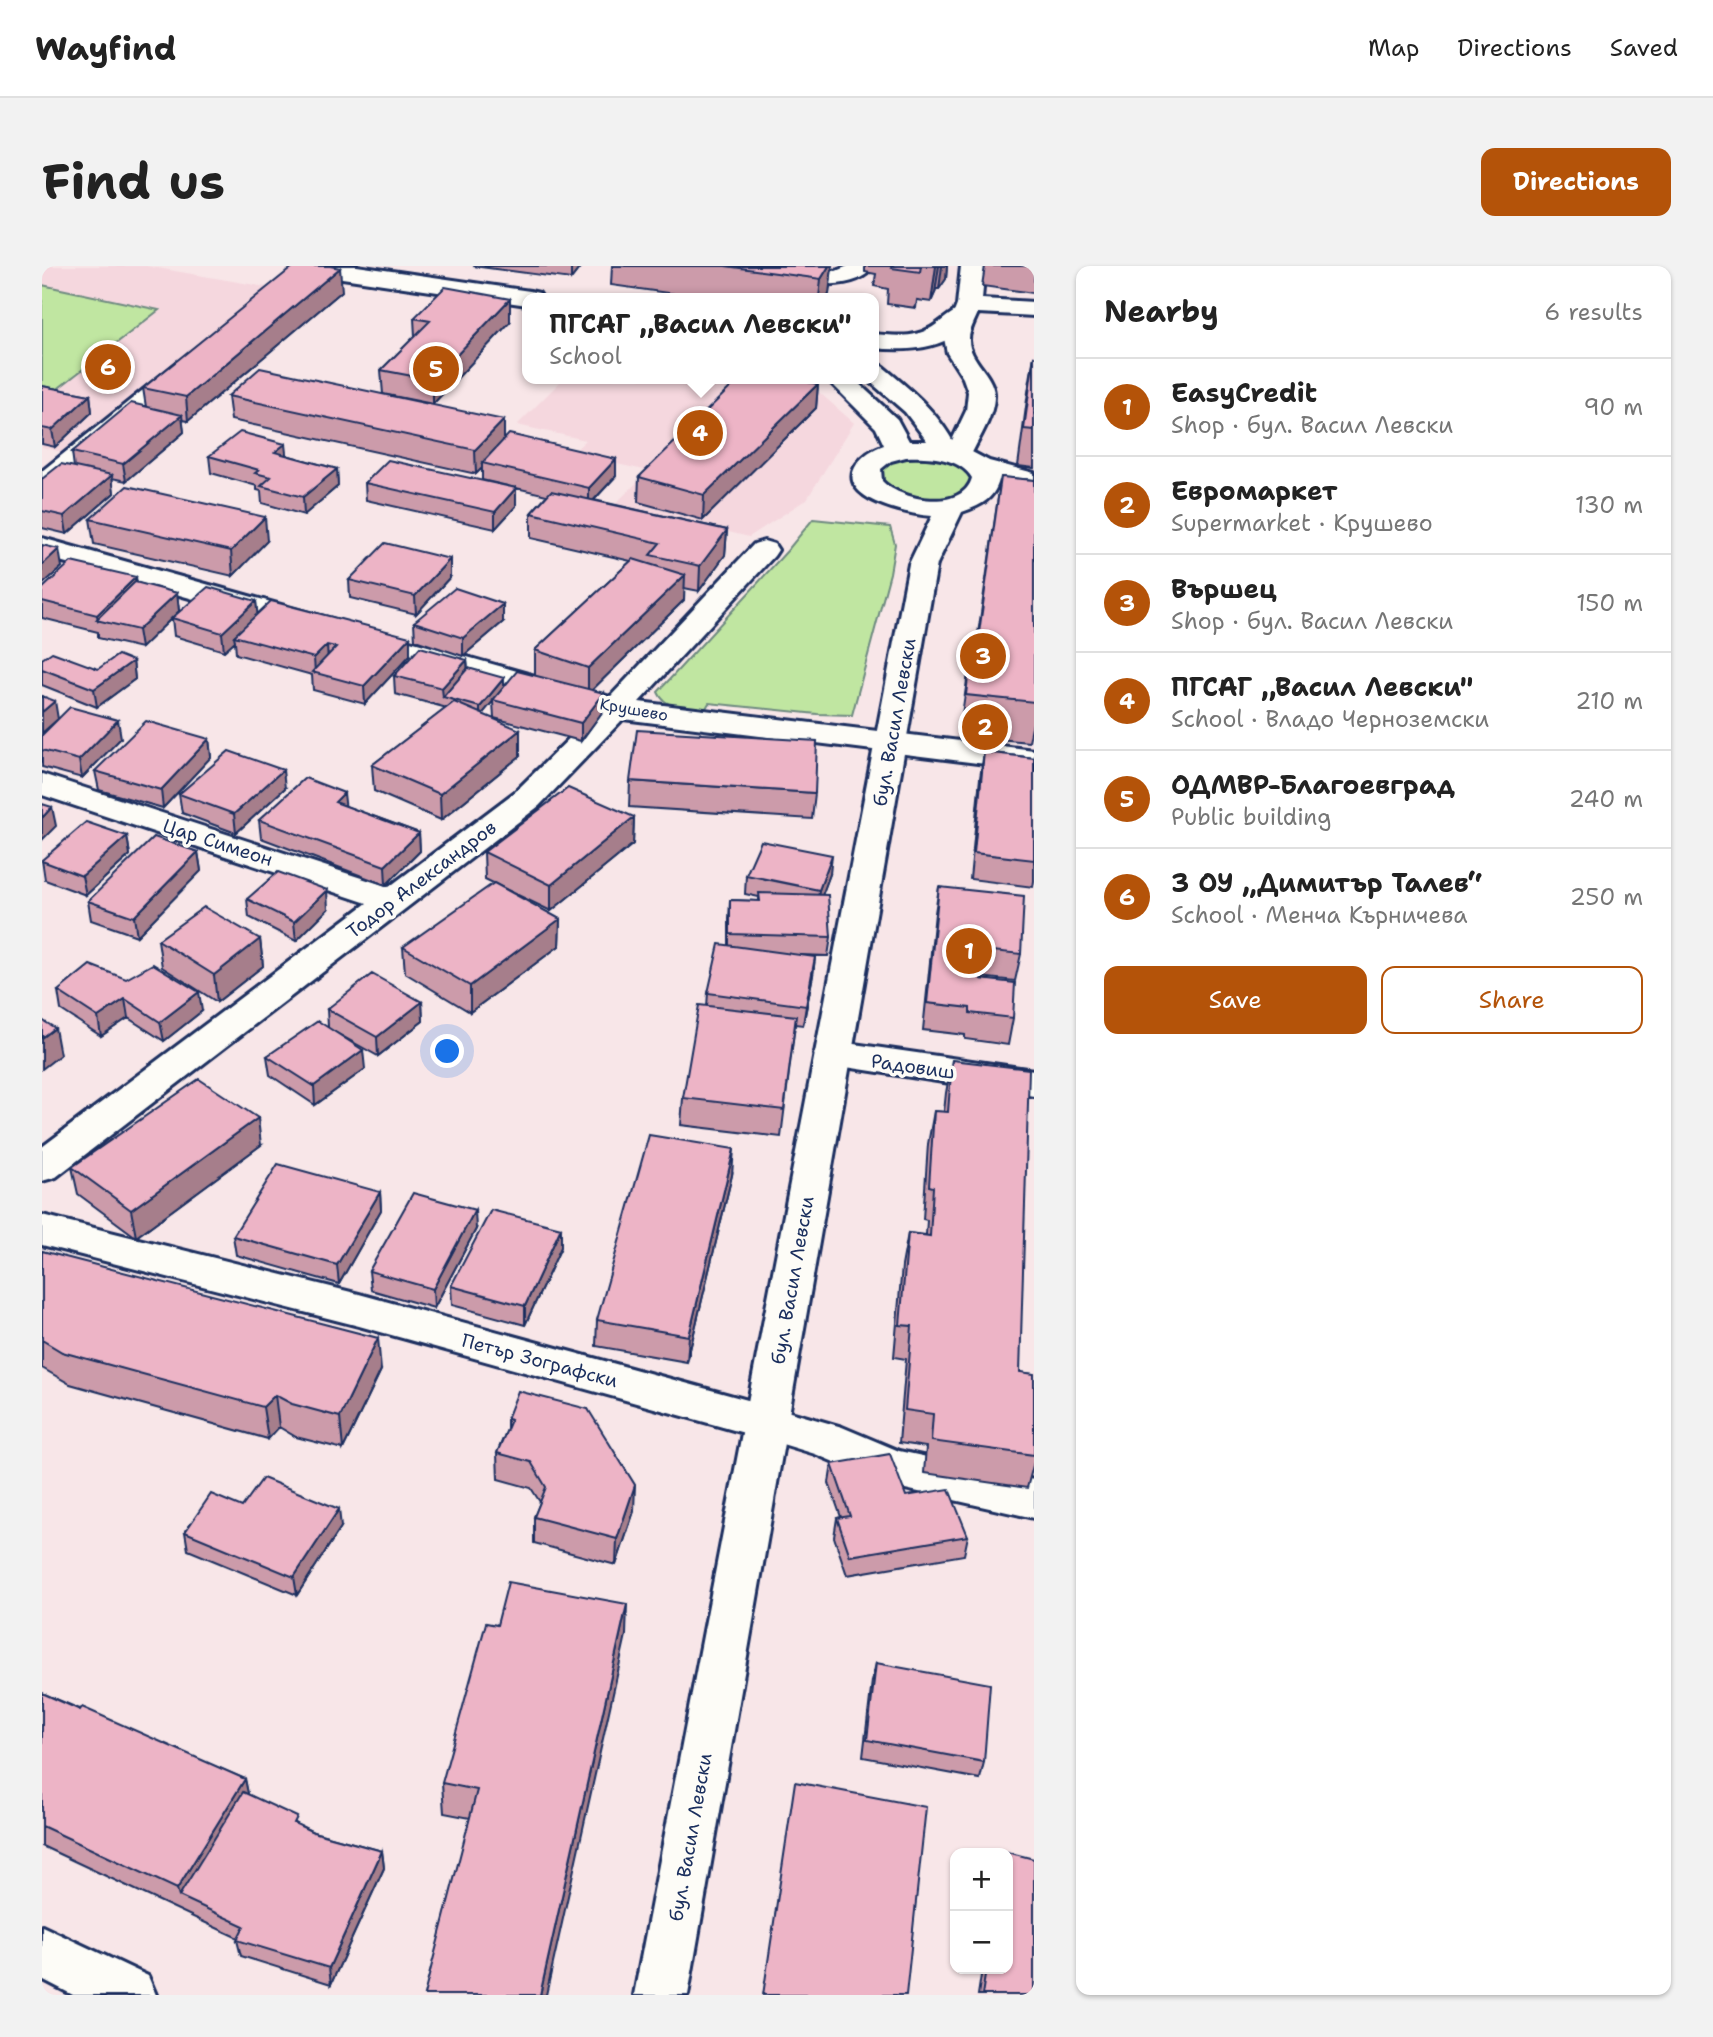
<!DOCTYPE html>
<html lang="en">
<head>
<meta charset="utf-8">
<style>
  :root { --surface:#fff; --page:#f2f2f2; --text:#222; --muted:#767676; --line:#e0e0e0; --accent:#b45309 }
  body { margin:0; font-family:"Shantell Sans",sans-serif; background:var(--page); color:var(--text) }
  .controls { position:absolute; right:21px; bottom:21px; display:grid; overflow:hidden; border-radius:14px; box-shadow:0 2px 5px #0004 }
  .controls button { width:63px; height:63px; display:grid; place-items:center; padding:0; border:0; border-bottom:2px solid var(--line); background:var(--surface); color:var(--text); font:35px sans-serif }
  .you { position:absolute; left:406px; top:786px; width:24px; height:24px; margin:-18px; border:5px solid #fff; border-radius:50%; background:#1a73e8; box-shadow:0 0 0 10px #1a73e833 }
  .badge { display:grid; place-items:center; width:46px; height:46px; border-radius:50%; background:var(--accent); color:#fff; font-size:23px; font-weight:700 }
  .pin { position:absolute; translate:-50% -50%; border:4px solid #fff; box-shadow:0 2px 7px #0006 }
  .popup { position:absolute; left:480px; top:27px; width:357px; height:91px; box-sizing:border-box; display:grid; place-content:center; border-radius:14px; background:var(--surface); filter:drop-shadow(0 2px 5px #0005); font-size:23px; white-space:nowrap; color:var(--muted) }
  .popup b { font-size:26px; color:var(--text) }
  .popup::after { content:''; position:absolute; left:50%; top:100%; margin-left:-14px; border:14px solid transparent; border-top-color:var(--surface) }
  .list { margin:0; padding:0; list-style:none }
  h2 { display:flex; justify-content:space-between; align-items:center; height:91px; margin:0; padding:0 28px; font-size:30px }
  h2 small { font-size:23px; font-weight:400; color:var(--muted) }
  .list li { display:grid; grid-template-columns:46px 1fr auto; gap:21px; align-items:center; box-sizing:border-box; height:98px; padding:0 28px; border-top:2px solid var(--line) }
  .list b { display:block; font-size:26px; white-space:nowrap }
  .list p { margin:0; font-size:23px; white-space:nowrap; color:var(--muted) }
  .list em { font-size:23px; font-style:normal; color:var(--muted) }
  .actions { display:flex; gap:14px; padding:21px 28px }
  .actions a { flex:1; padding:16px 0; border:2px solid var(--accent); border-radius:14px; text-align:center; font-size:24px; color:var(--accent) }
  .actions .main { background:var(--accent); color:#fff }
  .map { position:relative; flex:none; width:992px; height:1729px; overflow:hidden; border-radius:14px }
  header { display:flex; align-items:center; gap:42px; box-sizing:border-box; height:98px; padding:0 35px; background:var(--surface); border-bottom:2px solid var(--line) }
  header strong { font-size:33px }
  nav { display:flex; gap:38px; margin-inline-start:auto; font-size:24px }
  .intro { display:flex; align-items:center; justify-content:space-between; box-sizing:border-box; height:168px; padding:0 42px }
  h1 { margin:0; font-size:49px }
  .button { padding:18px 32px; border-radius:14px; background:var(--accent); color:#fff; font-size:24px; font-weight:700 }
  main { display:flex; gap:42px; padding:0 42px }
  aside { flex:1; background:var(--surface); border-radius:14px; box-shadow:0 2px 5px #0004 }
  .map>svg:first-child { display:block }
  .built { fill:#f5d7de }
  .green { fill:#c0e6a1; stroke:#6e8a80; stroke-width:2 }
  .lines { fill:none; stroke-linecap:round; stroke-linejoin:round }
  .street-casing { stroke:#1b2f5e; stroke-width:6 }
  .secondary-casing { stroke:#1b2f5e; stroke-width:6 }
  .street { fill:#fdfcf7; fill-rule:evenodd }
  .secondary { fill:#fdfcf7; fill-rule:evenodd }
  .wall { fill:#cc9baa; stroke:#1b2f5e; stroke-width:2 }
  .shaded-wall { fill:#a67e8b; stroke:#1b2f5e; stroke-width:2 }
  .building { fill:#edb4c6; stroke:#1b2f5e; stroke-width:2 }
  .labels { text-anchor:middle; stroke-width:7; stroke-linejoin:round; paint-order:stroke }
  .far-street-label { font-size:16px; fill:#1b2f5e; stroke:#fdfcf7 }
  .street-label { font-size:19px; fill:#1b2f5e; stroke:#fdfcf7 }
</style>
</head>
<body>
<header>
<strong>Wayfind</strong>
<nav><a>Map</a><a>Directions</a><a>Saved</a></nav>
</header>
<div class="intro"><h1>Find us</h1><a class="button">Directions</a></div>
<main>
<div class="map">
<svg width="992" height="1729" viewBox="0 0 992 1729">
  <rect width="100%" height="100%" fill="#f8e6e8"/>
  <filter id="ink" filterUnits="userSpaceOnUse"><feTurbulence type="fractalNoise" baseFrequency=".0143" numOctaves="2"/><feDisplacementMap in="SourceGraphic" scale="14" xChannelSelector="R" yChannelSelector="G"/><feConvolveMatrix kernelMatrix="1 2 1 2 8 2 1 2 1" color-interpolation-filters="sRGB"/></filter>
  <g filter="url(#ink)">
    <path class="built" d="M0,0H104L230,22L27,188L0,181Z
      M521,113H762L812,157L765,233L707,271L573,238L607,205L529,188L544,174L475,159Z"/>
    <path class="green" d="M0,19L117,44L0,135Z
      M869,187L916,194L935,217L907,236L873,235L838,218L837,202L844,196Z
      M771,253L848,261L853,278L848,307L810,449L775,448L667,437L664,442C645,441 624,445 616,426L745,285Z"/>
    <g class="lines">
      <defs>
        <path id="street" d="M699,0H760L794,5L806,0H832C809,33 745,12 711,7L703,5Z
          M919,0H943L940,33L992,36V50L936,47C933,54 927,65 927,73C926,93 950,107 952,127C953,149 938,170 929,189L925,195L916,197L907,195L903,189L924,145L926,126L921,112L905,87L902,72L915,39Z
          M145,93L154,96L158,101L154,106L10,225L0,227V205L136,96Z
          M0,272L568,431L712,278L722,275L732,278L736,284L732,290L597,436L992,484V504L581,453L497,540L14,911L0,915V881L325,637L0,529V508L347,621L473,526L553,447L0,290Z
          M791,775L992,804V830L778,797L772,788L778,779Z
          M0,949L317,1028L724,1139L800,1161L857,1185L992,1214V1252L850,1220L773,1188L724,1173L317,1060L0,979Z
          M0,1660L106,1710L114,1729H31L0,1713Z"/>
        <path id="secondary" d="M254,0H315L488,25L497,27L500,32H485V39L266,7L258,5Z
          M923,41L932,43L935,48C911,83 870,86 831,82V68C855,70 875,73 895,58C905,51 912,44 923,41Z
          M831,97L840,100C869,124 897,147 914,181L928,185L947,195L992,207V224L957,214C952,234 937,240 920,246L895,298L646,1729H592L867,298L890,250C869,249 791,233 815,198C822,188 831,183 842,179L834,162L785,113H812L855,153L867,175H885L863,146L825,113H831ZM864,191C885,190 918,191 930,212C921,246 859,235 840,215L839,203L849,195Z"/>
      </defs>
      <use href="#street" class="street-casing"/>
      <use href="#secondary" class="secondary-casing"/>
      <use href="#street" class="street"/>
      <use href="#secondary" class="secondary"/>
    </g>
    <path class="wall" d="M431,0H539L529,13Z
      M570,0H790L787,28L785,32H661L569,19Z
      M823,0H905L904,13L897,23H894L893,27L889,36L875,34L874,42L845,38L846,23L832,20L834,8L823,6Z
      M943,0H992V27L940,20Z
      M300,25L146,155L140,154L142,166L84,215L70,212L72,227L25,268L0,262V213L32,201L30,186L104,141L101,122Z
      M372,52L468,56L391,138L341,128L339,104L373,70Z
      M992,90V202L976,200L986,126Z
      M776,118L774,142L661,254L596,236L597,211Z
      M0,120L48,129L50,146L13,181L0,178Z
      M186,130L462,154V174L574,193V210L552,234L685,264L683,289L657,325L642,322V334L550,424L561,445L539,475L452,452L451,435L440,448L478,490L399,554L332,525L330,499L405,442L353,428L352,410L425,394L426,402L462,420L493,409V384L589,295L489,272V247L505,229L440,214V202L434,208L189,154Z
      M244,189L295,203L296,220L262,249L220,237L219,225L215,224V220L169,207L167,190Z
      M959,211L992,214V452L987,476L917,469L928,394L932,395Z
      M323,217L474,222V240L453,263L324,234Z
      M48,253L225,275L191,310L52,278Z
      M408,311L374,348L308,332L307,314Z
      M95,317L135,327L137,345L99,382L56,372V366L0,352V323Z
      M214,335L215,348L368,389L323,438L271,424L270,409L194,388L193,375L182,385L132,370L130,352Z
      M372,356H461L421,390L373,374Z
      M0,393L56,403L91,395L93,413L55,441L0,419Z
      M16,453L79,472L40,512L0,501V469L14,455L0,467Z
      M167,473L169,491L121,542L57,524L53,505Z
      M942,486L992,492V615L991,621L928,613L938,512Z
      M588,515L773,527L770,553L587,541Z
      M243,522L194,567L140,547L137,528Z
      M303,540L377,567L378,585L344,619L219,572L217,554Z
      M592,551L591,578L509,645L443,613L442,586Z
      M85,570L88,589L44,629L3,614L0,594Z
      M156,586L159,605L95,670L49,654L46,635Z
      M788,608L780,629L789,671L786,690L759,689L773,691L771,709L761,759L753,758L739,871L639,859L641,832L665,740L666,727L687,679V653L688,634L717,635V631L703,628L704,609Z
      M897,621L979,688L973,715L939,711V713L971,752L966,779L923,773V769L881,764L893,647Z
      M205,633L286,643L254,675L207,651Z
      M518,653L517,680L428,746L363,707L361,681Z
      M218,673L221,700L175,736L120,701L116,674Z
      M84,713L160,745L122,775L86,752L59,770L19,744L16,725Z
      M380,736L381,755L336,790L291,765L323,803L273,839L228,809L225,790L286,761L285,743Z
      M910,794L978,1106L992,1108V1196L985,1222L882,1207L884,1181L857,1177L864,1093L852,1091L860,1000L866,967L884,969L885,954L881,953L886,878L892,845L902,846L904,827Z
      M219,879L94,971L36,928L30,901Z
      M690,909L645,1096L554,1080L555,1054Z
      M338,926L339,944L297,1018L194,989L191,970Z
      M519,962V981L483,1059L410,1039L409,1020Z
      M434,963L392,1042L329,1024L327,1005Z
      M0,985L339,1104L301,1183L254,1171L237,1161L226,1173L28,1118L0,1102Z
      M546,1143L592,1245L574,1299L492,1277V1251L498,1236L489,1222L456,1213L455,1187L465,1164V1153Z
      M790,1198L864,1230L926,1270L922,1289L805,1309L792,1271L795,1252L799,1251L787,1217Z
      M299,1261L255,1329L146,1284L143,1266Z
      M584,1369L428,1552L402,1547L400,1517Z
      M834,1397L942,1496L938,1513L821,1491L830,1415Z
      M0,1427L203,1513L206,1529L257,1559L271,1566L340,1585L342,1602L289,1718L199,1690L195,1674L196,1672L0,1580Z
      M940,1703H966L992,1729H936Z"/>
    <path class="shaded-wall" d="M529,0H539L529,13Z
      M787,0H790L787,28L785,32H777L779,13Z
      M894,0H897L893,27L889,36Z
      M900,0H905L904,13L897,23Z
      M298,2L300,25L146,155L144,131Z
      M468,33V56L391,138V114Z
      M776,118L774,142L661,254L662,229Z
      M48,129L50,146L13,181L10,164Z
      M140,149L142,166L84,215L81,198Z
      M462,154V178L440,197V202L434,208L433,184Z
      M243,178L245,196L233,186Z
      M574,193V210L547,239V222Z
      M295,203L296,220L262,249L261,231Z
      M70,209L72,227L25,268L22,250Z
      M474,222V240L453,263V246Z
      M223,251L225,275L191,310L189,285Z
      M685,264L683,289L657,325L658,300Z
      M17,283L20,301L0,319V299Z
      M408,293V311L374,348L373,330Z
      M643,309L642,334L546,428V402Z
      M94,311L97,329L56,355L55,349Z
      M135,327L137,345L99,382L96,364Z
      M214,335L216,353L192,370L193,375L182,385L180,367Z
      M461,338V356L421,390V372Z
      M368,371V389L323,438L322,420Z
      M285,379L286,397L273,407L272,392Z
      M425,394L426,412L401,431L400,422Z
      M91,395L93,413L55,441L52,423Z
      M462,412V422L438,451V441Z
      M562,427L561,445L539,475V457Z
      M13,435L16,453L0,467V446Z
      M76,454L79,472L40,512L37,494Z
      M478,464V490L399,554L398,528Z
      M167,473L169,491L121,542L119,524Z
      M241,504L243,522L194,567L192,548Z
      M302,527L304,545L293,536Z
      M10,541L14,560L0,574V552Z
      M592,551L591,578L509,645V619Z
      M377,567L378,585L344,619L343,600Z
      M85,570L88,589L44,629L40,610Z
      M156,586L159,605L95,670L92,651Z
      M790,589L788,608L775,643L777,624Z
      M285,624L286,643L254,675L252,656Z
      M518,653L517,680L428,746V720Z
      M218,673L221,700L175,736L172,709Z
      M773,691L771,709L761,759L764,740Z
      M157,726L160,745L122,775L118,756Z
      M83,733L86,752L59,770L56,751Z
      M380,736L381,755L336,790L335,771Z
      M13,762L18,789L0,803V772Z
      M321,784L323,803L273,839L272,820Z
      M216,852L219,879L94,971L89,944Z
      M692,883L690,909L645,1096L647,1070Z
      M338,926L339,944L297,1018L295,999Z
      M433,944L434,963L392,1042L391,1023Z
      M519,962V981L483,1059V1040Z
      M336,1072L339,1104L301,1183L298,1151Z
      M233,1129L237,1161L226,1173L221,1141Z
      M593,1219L592,1245L574,1299L575,1273Z
      M297,1243L299,1261L255,1329L252,1311Z
      M585,1338L584,1369L504,1729H498Z
      M203,1513L208,1537L137,1630L135,1623Z
      M340,1585L342,1602L289,1718L287,1702Z"/>
    <path class="building" d="M252,0H288L298,2L144,131L101,122Z
      M683,0H787L779,13Z
      M850,0H879L878,6L849,2Z
      M403,21L468,33L391,114L339,104L388,55L372,52Z
      M992,90V164L982,163Z
      M218,102L462,154L433,184L186,130Z
      M697,113H750L776,118L662,229L597,211Z
      M0,120L48,129L10,164L0,162Z
      M89,137L140,149L81,198L30,186Z
      M198,166L243,178L233,186L295,203L261,231L219,220L229,211L213,207L217,204L167,190Z
      M467,168L574,193L547,222L440,197Z
      M346,194L474,222L453,246L323,217Z
      M19,198L70,209L22,250L0,245V213Z
      M959,211L992,214V436L924,429L928,394L933,395Z
      M85,220L223,251L189,285L48,253Z
      M509,225L685,264L658,300L608,289L618,277L489,247Z
      M343,277L408,293L373,330L307,314Z
      M0,279L17,283L0,299Z
      M591,293L643,309L546,402L493,384Z
      M29,296L94,311L55,349L0,335V323Z
      M93,316L135,327L96,364L54,354Z
      M166,321L214,335L180,367L130,352Z
      M413,322L461,338L421,372L372,356Z
      M229,335L368,371L322,420L270,406L294,381L285,379L272,392L192,370Z
      M378,381L425,394L400,422L352,410Z
      M10,386L56,403L76,389L91,395L52,423L0,403V393Z
      M426,402L462,412L438,441L401,431Z
      M475,405L562,427L539,457L451,434Z
      M0,430L13,435L0,446Z
      M412,436L478,464L398,528L330,499Z
      M28,441L76,454L37,494L0,484V469Z
      M104,455L167,473L119,524L53,505Z
      M595,464L775,475L773,527L588,515Z
      M187,485L241,504L192,548L137,528Z
      M942,486L992,492V594L932,587Z
      M263,512L302,527L293,536L377,567L343,600L217,554Z
      M526,522L592,551L509,619L442,586Z
      M0,538L10,541L0,552Z
      M44,556L85,570L40,610L0,595V594Z
      M112,571L156,586L92,651L46,635Z
      M719,575L790,589L777,624L704,609Z
      M236,606L285,624L252,656L205,633Z
      M452,617L518,653L428,720L361,681Z
      M897,621L982,630L979,688L941,684L939,713L973,717L971,752L928,747V742L885,737Z
      M717,627L786,629L789,671L688,668V634L718,635Z
      M162,641L218,673L172,709L116,674Z
      M677,678L773,691L764,740L666,727Z
      M111,698L157,726L118,756L83,733L56,751L16,725L48,699L84,713Z
      M330,708L380,736L335,771L285,743Z
      M657,739L754,750L742,844L641,832Z
      M0,754L13,762L0,772Z
      M276,755L321,784L272,820L225,790Z
      M910,794L987,803L978,1106L992,1108V1189L889,1175L891,1148L863,1144L870,1060L858,1059L866,967L888,970L891,921L887,920L892,845L906,846Z
      M157,813L216,852L89,944L30,901Z
      M607,869L692,883L647,1070L555,1054Z
      M236,898L338,926L295,999L191,970Z
      M371,927L433,944L391,1023L327,1005Z
      M449,944L519,962L483,1040L409,1020Z
      M0,985L336,1072L298,1151L250,1138L233,1129L221,1141L20,1086L0,1074Z
      M476,1125L546,1143L593,1219L575,1273L492,1251L504,1221L489,1196L455,1187L469,1154L465,1153Z
      M848,1188L864,1230L907,1223L926,1270L808,1290L795,1252L808,1250L790,1198Z
      M221,1212L297,1243L252,1311L143,1266L169,1228L200,1241Z
      M466,1316L585,1338L498,1729H382L435,1524L400,1517L444,1357L455,1359Z
      M834,1397L948,1418L942,1496L825,1474Z
      M0,1427L38,1444L40,1441L203,1513L135,1623L0,1560Z
      M753,1516L884,1541L864,1729H721Z
      M201,1526L255,1551L252,1557L271,1566L340,1585L287,1702L195,1674L202,1660L137,1630Z
      M961,1585L992,1593V1729H940L944,1703H966V1587H961Z"/>
  </g>
  <g class="labels">
    <g class="far-street-label">
      <text transform="translate(592 443) rotate(10)" y="6">Крушево</text>
    </g>
    <g class="street-label">
      <text transform="translate(852 456) rotate(-80)" y="7">бул. Васил Левски</text>
      <text transform="translate(176 576) rotate(18)" y="7">Цар Симеон</text>
      <text transform="translate(379 613) rotate(-37)" y="7">Тодор Александров</text>
      <text transform="translate(871 800) rotate(8)" y="7">Радовиш</text>
      <text transform="translate(750 1014) rotate(-80)" y="7">бул. Васил Левски</text>
      <text transform="translate(498 1094) rotate(15)" y="7">Петър Зографски</text>
      <text transform="translate(648 1571) rotate(-80)" y="7">бул. Васил Левски</text>
    </g>
  </g>
</svg>
<div class="controls">
<button>+</button>
<button>−</button>
</div>
<div class="you"></div>
<div class="pin badge" style="left:927px;top:685px">1</div>
<div class="pin badge" style="left:943px;top:461px">2</div>
<div class="pin badge" style="left:941px;top:390px">3</div>
<div class="pin badge" style="left:658px;top:167px">4</div>
<div class="popup"><b>ПГСАГ ,,Васил Левски&quot;</b>School</div>
<div class="pin badge" style="left:394px;top:103px">5</div>
<div class="pin badge" style="left:66px;top:101px">6</div>
</div>
<aside>
<h2>Nearby<small>6 results</small></h2>
<ul class="list">
<li><span class="badge">1</span><div><b>EasyCredit</b><p>Shop · бул. Васил Левски</p></div><em>90 m</em></li>
<li><span class="badge">2</span><div><b>Евромаркет</b><p>Supermarket · Крушево</p></div><em>130 m</em></li>
<li><span class="badge">3</span><div><b>Вършец</b><p>Shop · бул. Васил Левски</p></div><em>150 m</em></li>
<li><span class="badge">4</span><div><b>ПГСАГ ,,Васил Левски&quot;</b><p>School · Владо Черноземски</p></div><em>210 m</em></li>
<li><span class="badge">5</span><div><b>ОДМВР-Благоевград</b><p>Public building</p></div><em>240 m</em></li>
<li><span class="badge">6</span><div><b>3 ОУ „Димитър Талев“</b><p>School · Менча Кърничева</p></div><em>250 m</em></li>
</ul>
<div class="actions"><a class="main">Save</a><a>Share</a></div>
</aside>
</main>
</body>
</html>
